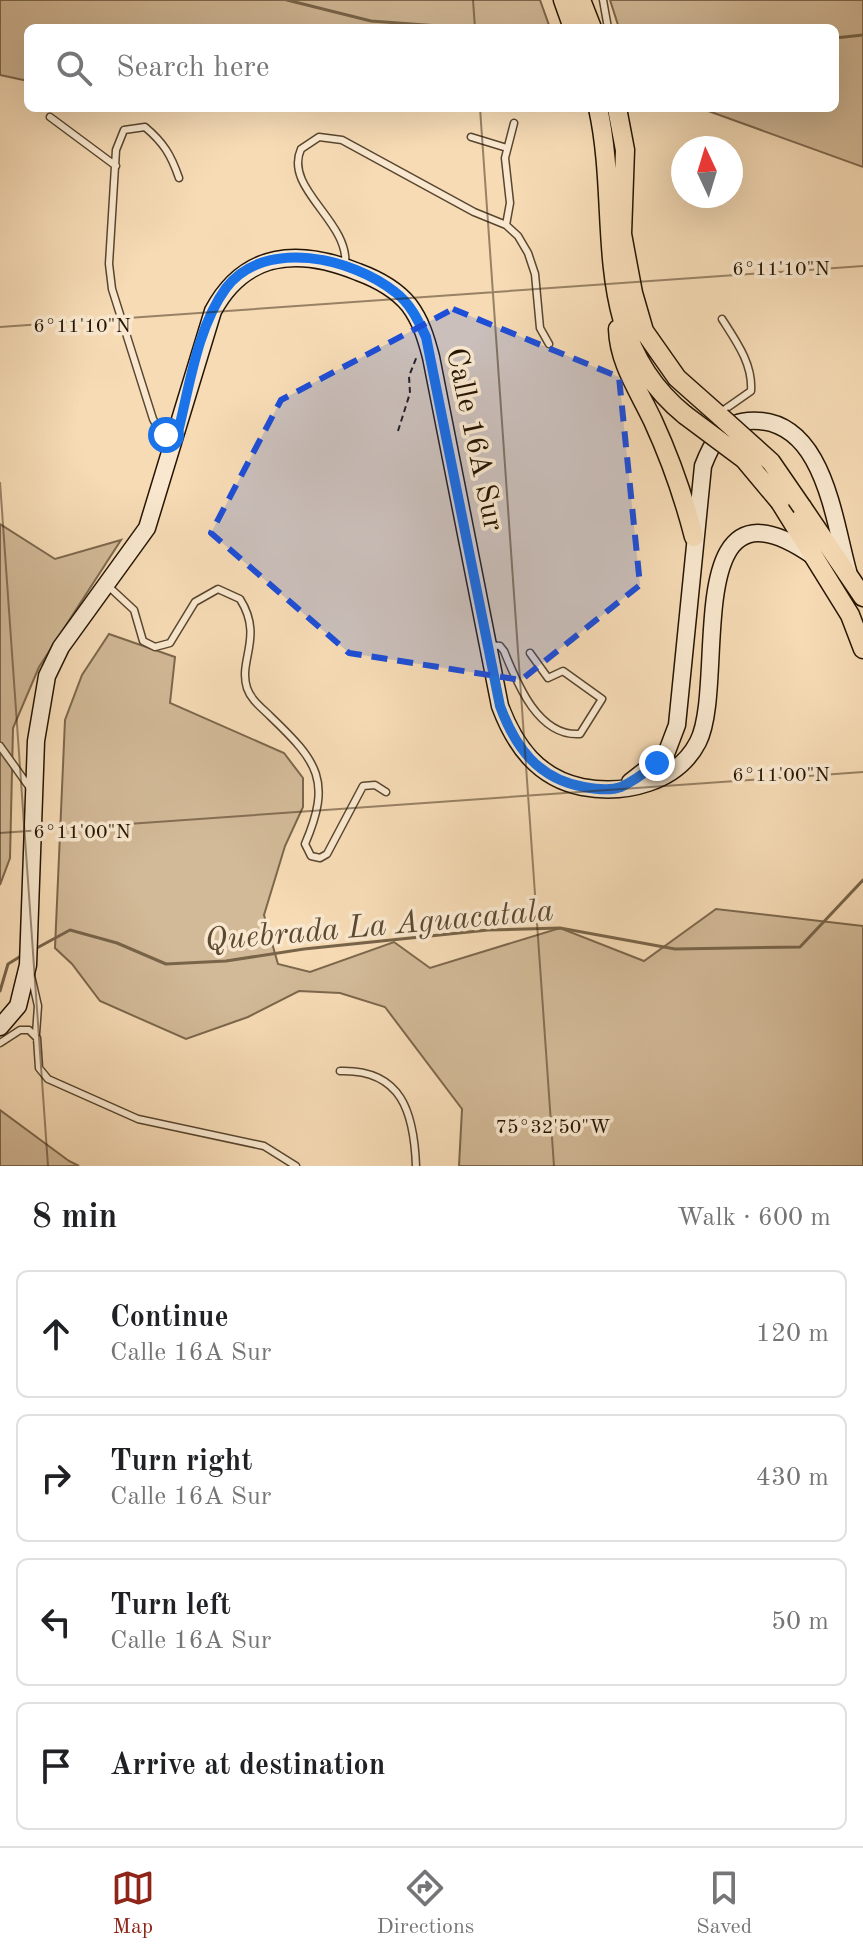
<!DOCTYPE html>
<html lang="en">
<head>
<meta charset="utf-8">
<style>
  :root { --surface:#fff; --page:#f6f6f6; --text:#202124; --muted:#757577; --line:#e0e0e0; --accent:#8f2418 }
  body { margin:0; font-family:"Old Standard TT",serif; background:var(--page); color:var(--text) }
  .compass { position:absolute; left:671px; top:136px; width:72px; height:72px; border-radius:50%; background:var(--surface); box-shadow:0 8px 32px #0002; rotate:356deg }
  .stop { position:absolute; width:24px; height:24px; margin:-18px; border:6px solid #1a73e8; border-radius:50%; background:#fff }
  .stop.end { background:#1a73e8; border-color:#fff; box-shadow:0 2px 8px #0008 }
  .list { margin:0; padding:0; list-style:none }
  h2 { display:flex; justify-content:space-between; align-items:center; height:104px; margin:0; padding:0 32px; font-size:34px }
  h2 small { font-size:26px; font-weight:400; color:var(--muted) }
  .list li { display:grid; grid-template-columns:52px 1fr auto; gap:24px; align-items:center; box-sizing:border-box; height:128px; margin:0 16px 16px; padding:0 16px; border:2px solid var(--line); border-radius:12px }
  .list b { display:block; font-size:30px; white-space:nowrap }
  .list p { margin:0; font-size:26px; white-space:nowrap; color:var(--muted) }
  .list em { font-size:26px; font-style:normal; color:var(--muted) }
  .icon { flex:none; width:44px; height:44px; fill:none; stroke:currentColor; stroke-width:2; stroke-linecap:round; stroke-linejoin:round }
  .map { position:relative; flex:none; width:863px; height:1166px; overflow:hidden }
  .search { position:absolute; background:var(--surface); box-shadow:0 8px 32px #0002; left:24px; right:24px; top:24px; height:88px; display:flex; align-items:center; gap:20px; box-sizing:border-box; padding:0 28px; border-radius:12px; color:var(--muted); font-size:30px }
  .sheet { height:680px; background:var(--surface) }
  nav { display:flex; justify-content:space-around; align-items:center; box-sizing:border-box; height:112px; border-top:2px solid var(--line); background:var(--surface); font-size:22px; color:var(--muted) }
  nav a { display:grid; justify-items:center; gap:4px }
  nav .on { color:var(--accent) }
  .map>svg:first-child { display:block }
  .green { fill:#d2b997; stroke:#7c674c; stroke-width:2 }
  .lines { fill:none; stroke-linecap:round; stroke-linejoin:round }
  .stream { stroke:#786449; stroke-width:3 }
  .lane-casing { stroke:#59462f; stroke-width:9 }
  .secondary-casing { stroke:#251502; stroke-width:19 }
  .primary-casing { stroke:#251502; stroke-width:21 }
  .path { stroke:#251502; stroke-width:2; stroke-dasharray:6 4; stroke-linecap:butt }
  .lane { stroke:#f9e8cf; stroke-width:6 }
  .secondary { stroke:#f9e8cf; stroke-width:16 }
  .primary { stroke:#f6dbb5; stroke-width:18 }
  .primary-bridge-casing { stroke:#251502; stroke-width:21; stroke-linecap:butt }
  .primary-bridge { stroke:#f6dbb5; stroke-width:18 }
  .route { stroke:#1a73e8; stroke-width:10 }
  .marked { fill:#1d4ed8; fill-opacity:0.2; stroke:#1d4ed8; stroke-width:6; stroke-dasharray:16 10; stroke-linejoin:round }
  .ticks { fill:none; stroke:#251502; stroke-width:2; stroke-opacity:0.45 }
  .labels { text-anchor:middle; stroke-width:7; stroke-linejoin:round; paint-order:stroke }
  .street-label { font-size:30px; fill:#251502; stroke:#f9e8cf }
  .water-label { font-size:32px; font-style:italic; fill:#5c4931; stroke:#f9e8cf }
  .ticks-label { font-size:20px; text-anchor:middle; fill:#251502; stroke:#f9e8cf; stroke-width:7; stroke-linejoin:round; paint-order:stroke }
</style>
</head>
<body>
<div class="map">
<svg width="863" height="1166" viewBox="0 0 863 1166">
  <rect width="100%" height="100%" fill="#f6dbb5"/>
  <filter id="stains"><feTurbulence type="fractalNoise" baseFrequency=".0025" numOctaves="4"/><feColorMatrix values="0 0 0 0 .2 0 0 0 0 .09 0 0 0 0 .02 0 0 0 .5 -.17"/></filter>
  <radialGradient id="worn" r=".72"><stop offset=".6" stop-color="#630" stop-opacity="0"/><stop offset="1" stop-color="#630" stop-opacity=".3"/></radialGradient>
  <path class="green" d="M0,0H540L550,28H28V81L0,75Z
    M610,0H863V167L700,108H835V28H619Z
    M0,524L55,559L121,540L39,667L13,728L10,858L0,885Z
    M109,634L175,657L170,703L284,753L303,778V807L285,846L264,915L278,964L310,972L394,942L430,968L560,928L644,961L716,909L863,926V1166H459L462,1109L385,1007L340,993L299,991L248,1017L186,1039L100,1001L72,964L55,948L65,720L82,675Z
    M0,1110L69,1161L79,1166H0Z"/>
  <g class="lines">
    <path class="stream" d="M287,0L371,21L466,28
      M835,38L863,35
      M35,949L70,930L117,943L166,964L226,961L304,949L488,930L560,928L675,949L800,947L863,880
      M0,991L8,964L21,956"/>
    <defs>
      <path id="lane" d="M603,0L608,28
        M50,117L116,166
        M471,137L507,148
        M506,225L510,203L505,158L514,123
        M345,266C351,222 283,189 301,149L319,137L342,140L474,212L506,225L518,236L528,253L535,274L540,328L549,344
        M721,412L751,391C753,364 736,341 722,319
        M174,439L158,428L153,419L112,289L109,264L116,150L124,130L145,127C164,143 171,155 179,178
        M107,585L134,610L143,641L155,647L170,643L195,602L218,589L240,599C264,637 238,660 247,688C251,700 262,708 271,717C318,762 332,781 305,844L311,856L320,858L327,854L363,786L375,785L386,792
        M490,645L500,646L504,651C517,683 538,737 580,734L602,699L563,671L548,678L530,653
        M0,746L30,788
        M30,971L38,1006L36,1034
        M0,1043L20,1030H29L37,1038L39,1068L48,1079L138,1119L264,1146L296,1166
        M340,1071C402,1069 414,1113 416,1166"/>
      <path id="secondary" d="M630,782L666,754L677,725L703,466C711,445 722,423 748,421C823,415 833,517 848,571
        M0,1027L18,1006L28,965L36,741L47,676L61,647L147,528L213,311C245,251 299,248 358,272C377,279 396,289 409,305C421,321 426,338 431,357L500,706C515,746 538,778 582,787C625,795 677,783 698,742C728,684 677,462 813,556"/>
      <path id="primary" d="M563,0L573,28
        M581,0L592,28
        M598,108C622,216 586,335 685,415
        M617,108L625,150L622,234L633,293L644,331L677,378L721,417
        M618,329C619,363 639,391 653,421C670,458 684,498 694,537
        M780,502L850,615L863,649
        M802,507L863,597"/>
    </defs>
    <use href="#lane" class="lane-casing"/>
    <use href="#secondary" class="secondary-casing"/>
    <use href="#primary" class="primary-casing"/>
    <path class="path" d="M398,431L410,393L409,376L417,356"/>
    <use href="#lane" class="lane"/>
    <use href="#secondary" class="secondary"/>
    <use href="#primary" class="primary"/>
    <defs>
      <path id="primary-bridge" d="M685,415L744,459L780,502
        M721,417L771,462L802,507"/>
    </defs>
    <use href="#primary-bridge" class="primary-bridge-casing"/>
    <use href="#primary-bridge" class="primary-bridge"/>
  </g>
  <g class="lines">
    <path class="route" d="M166,435L176,440C189,391 196,329 226,288C265,237 352,258 395,292C410,303 418,320 426,337L500,706C515,747 538,779 584,787C595,789 610,791 621,787C634,781 646,772 657,763"/>
  </g>
  <path class="marked" d="M453,309L619,377L640,585L521,680L349,653L211,533L281,400Z"/>
  <path class="ticks" d="M473,0L475,28M480,108L554,1166M0,327L863,266M0,482L48,1166M0,833L863,772"/>
  <g class="labels">
    <g class="street-label">
      <text transform="translate(476 439) rotate(78)" y="10">Calle 16A Sur</text>
    </g>
    <g class="water-label">
      <text transform="translate(379 924) rotate(-5)" y="11">Quebrada La Aguacatala</text>
    </g>
  </g>
  <g class="ticks-label">
    <text x="781" y="275">6°11'10"N</text>
    <text x="82" y="332">6°11'10"N</text>
    <text x="781" y="781">6°11'00"N</text>
    <text x="82" y="838">6°11'00"N</text>
    <text x="553" y="1133">75°32'50"W</text>
  </g>
  <rect width="100%" height="100%" filter="url(#stains)"/>
  <rect width="100%" height="100%" fill="url(#worn)"/>
</svg>
<svg class="compass" viewBox="-18 -18 36 36"><path d="M0-13l5 13h-10z" fill="#e53935"/><path d="M0 13l5-13h-10z" fill="#757577"/></svg>
<div class="stop" style="left:166px;top:435px"></div>
<div class="stop end" style="left:657px;top:763px"></div>
<div class="search"><svg class="icon" aria-label="search" viewBox="0 0 24 24"><circle cx="10" cy="10" r="6"/><path d="M15 15l6 6"/></svg>Search here</div>
</div>
<section class="sheet">
<h2>8 min<small>Walk · 600 m</small></h2>
<ul class="list">
<li><svg class="icon" aria-label="ahead" viewBox="0 0 24 24"><path d="M12 20V5M6 11l6-6 6 6"/></svg><div><b>Continue</b><p>Calle 16A Sur</p></div><em>120 m</em></li>
<li><svg class="icon" aria-label="right" viewBox="0 0 24 24"><path d="M7 20v-9h11M14 6l5 5-5 5"/></svg><div><b>Turn right</b><p>Calle 16A Sur</p></div><em>430 m</em></li>
<li><svg class="icon" aria-label="left" viewBox="0 0 24 24"><path d="M17 20v-9H6M10 6l-5 5 5 5"/></svg><div><b>Turn left</b><p>Calle 16A Sur</p></div><em>50 m</em></li>
<li><svg class="icon" aria-label="arrive" viewBox="0 0 24 24"><path d="M6 21V4h12l-3 4 3 4H6"/></svg><div><b>Arrive at destination</b></div></li>
</ul>
</section>
<nav>
<a class="on"><svg class="icon" aria-label="map" viewBox="0 0 24 24"><path d="M3 6l6-2 6 2 6-2v14l-6 2-6-2-6 2zM9 4v14M15 6v14"/></svg>Map</a>
<a><svg class="icon" aria-label="directions" viewBox="0 0 24 24"><path d="M12 3l9 9-9 9-9-9zM9 14v-3h6M13 9l2 2-2 2"/></svg>Directions</a>
<a><svg class="icon" aria-label="saved" viewBox="0 0 24 24"><path d="M7 4h10v16l-5-4-5 4z"/></svg>Saved</a>
</nav>
</body>
</html>
